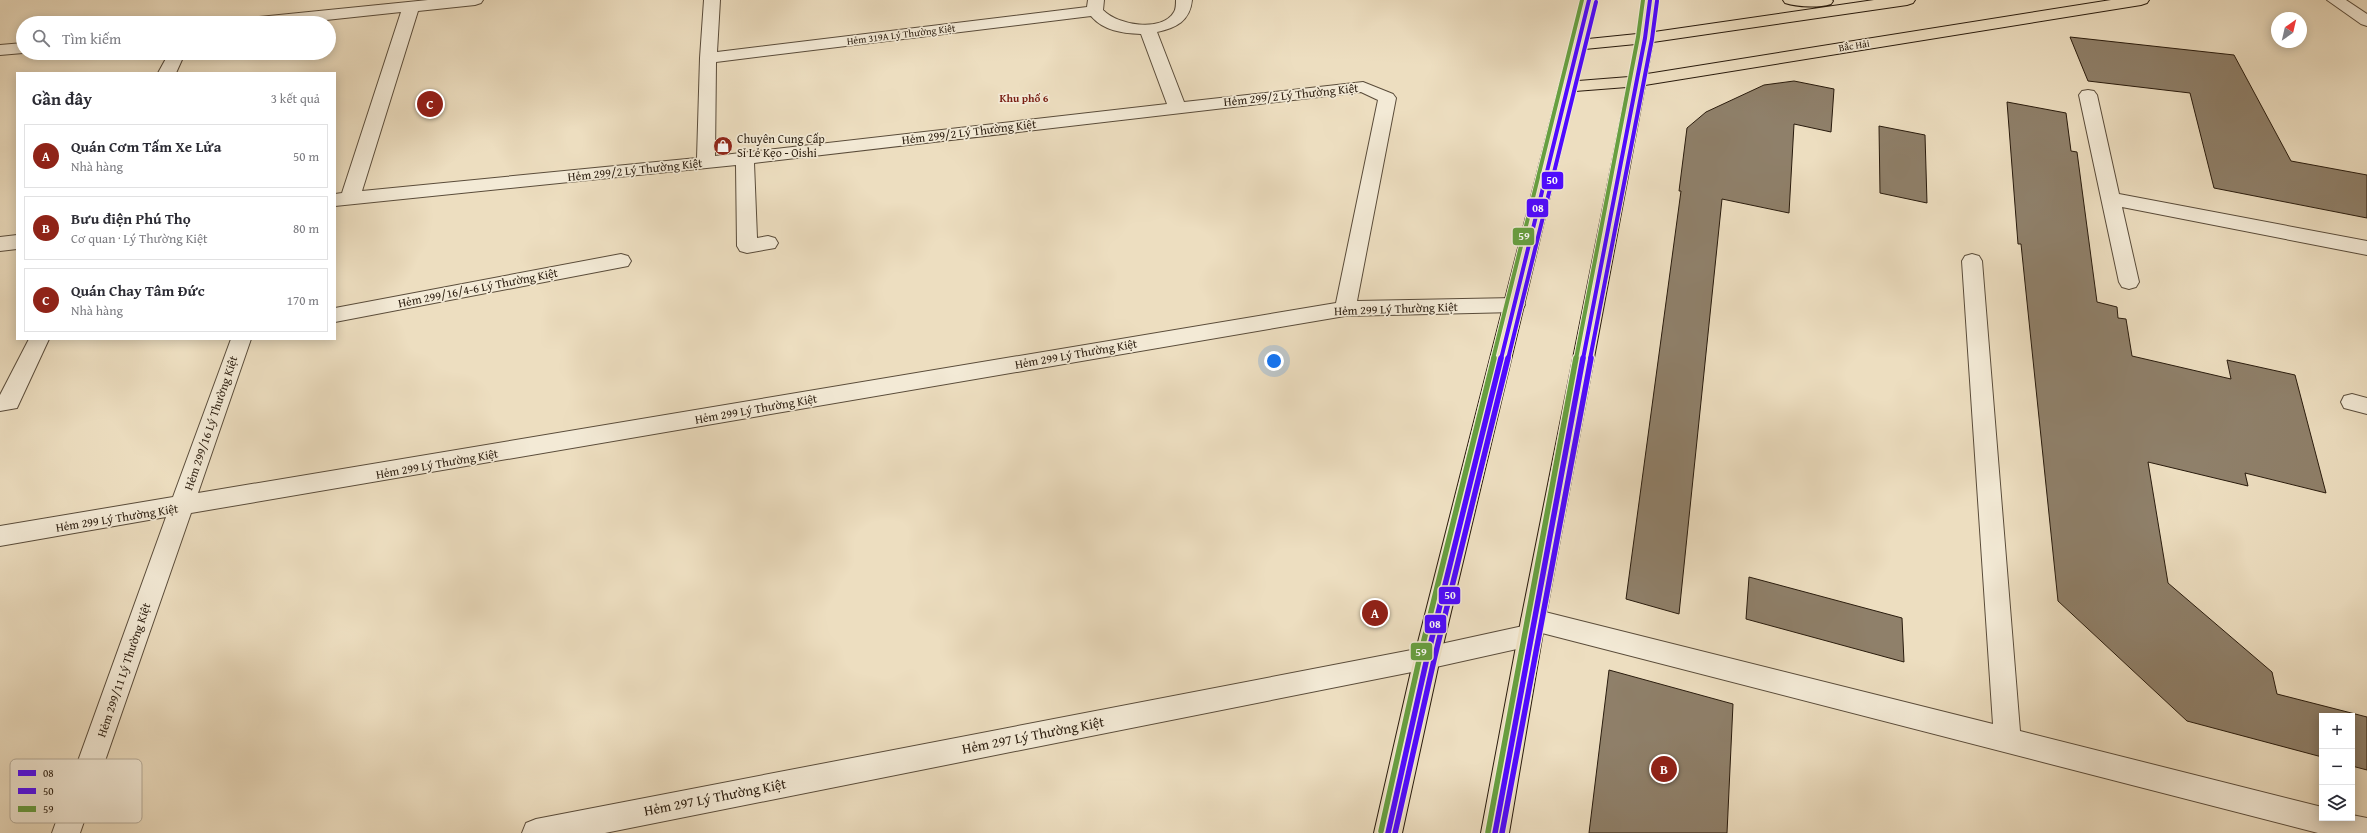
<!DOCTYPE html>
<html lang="vi">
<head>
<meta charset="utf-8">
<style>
  :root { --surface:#fff; --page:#f2f2f3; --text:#2b2b33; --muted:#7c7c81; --line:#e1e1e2; --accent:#8f2418 }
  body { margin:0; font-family:"Gentium Book Plus",serif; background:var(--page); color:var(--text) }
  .controls { position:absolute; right:12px; bottom:12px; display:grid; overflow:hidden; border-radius:0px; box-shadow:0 2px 10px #0003 }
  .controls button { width:36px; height:36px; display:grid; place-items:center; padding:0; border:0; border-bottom:1px solid var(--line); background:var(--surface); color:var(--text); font:20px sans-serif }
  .compass { position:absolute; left:2271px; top:12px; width:36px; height:36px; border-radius:50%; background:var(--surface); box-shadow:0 2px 10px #0003; rotate:34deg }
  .you { position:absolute; left:1274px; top:361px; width:14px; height:14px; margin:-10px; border:3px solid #fff; border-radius:50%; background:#1a73e8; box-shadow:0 0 0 6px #1a73e833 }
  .badge { display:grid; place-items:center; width:26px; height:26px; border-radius:50%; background:var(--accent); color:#fff; font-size:13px; font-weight:700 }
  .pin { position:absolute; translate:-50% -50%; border:2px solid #fff; box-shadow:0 1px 4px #0006 }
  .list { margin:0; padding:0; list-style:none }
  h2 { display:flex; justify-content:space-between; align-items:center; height:52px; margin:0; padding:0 16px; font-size:17px }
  h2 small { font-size:13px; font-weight:400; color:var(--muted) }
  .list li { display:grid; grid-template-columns:26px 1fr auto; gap:12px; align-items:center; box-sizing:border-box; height:64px; margin:0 8px 8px; padding:0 8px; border:1px solid var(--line); border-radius:0px }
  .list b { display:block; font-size:15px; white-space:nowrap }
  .list p { margin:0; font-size:13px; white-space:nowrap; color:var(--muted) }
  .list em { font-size:13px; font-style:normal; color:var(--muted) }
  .icon { flex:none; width:22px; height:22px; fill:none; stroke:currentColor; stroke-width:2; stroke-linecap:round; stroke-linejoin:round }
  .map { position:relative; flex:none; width:2367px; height:833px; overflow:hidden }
  .search { position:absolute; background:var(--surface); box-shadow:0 2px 10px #0003; left:16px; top:16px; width:320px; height:44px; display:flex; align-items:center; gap:10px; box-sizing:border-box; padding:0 14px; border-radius:22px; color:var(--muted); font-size:15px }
  .panel { position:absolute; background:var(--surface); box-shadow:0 2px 10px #0003; left:16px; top:72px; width:320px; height:268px; border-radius:0px }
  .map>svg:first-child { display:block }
  .building { fill:#8f806a; stroke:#291b0d }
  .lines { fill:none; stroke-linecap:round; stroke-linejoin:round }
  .minor-casing { stroke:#5a4c3a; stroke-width:2 }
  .major-casing { stroke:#291b0d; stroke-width:2 }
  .minor { fill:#f3ead6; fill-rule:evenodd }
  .major { fill:#eddec0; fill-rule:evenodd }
  .bus-1-far1-casing { stroke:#f3ead6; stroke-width:6 }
  .bus-1-casing { stroke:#f3ead6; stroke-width:8 }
  .bus-2-far1-casing { stroke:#f3ead6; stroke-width:6 }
  .bus-2-casing { stroke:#f3ead6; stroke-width:8 }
  .bus-3-far1-casing { stroke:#f3ead6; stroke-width:6 }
  .bus-3-casing { stroke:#f3ead6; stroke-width:8 }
  .bus-1-far1 { stroke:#4f0aff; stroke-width:4 }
  .bus-1 { stroke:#4f0aff; stroke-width:5.5 }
  .bus-2-far1 { stroke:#4f0aff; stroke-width:4 }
  .bus-2 { stroke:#4f0aff; stroke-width:5.5 }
  .bus-3-far1 { stroke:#679f40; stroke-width:4 }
  .bus-3 { stroke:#679f40; stroke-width:5.5 }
  .labels { text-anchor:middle; stroke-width:3.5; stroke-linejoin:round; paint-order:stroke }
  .far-street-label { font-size:10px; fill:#291b0d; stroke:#f3ead6 }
  .far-neighbourhood-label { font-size:11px; font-weight:bold; fill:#7a1f14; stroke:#f3ead6 }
  .street-label { font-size:12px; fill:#291b0d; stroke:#f3ead6 }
  .poi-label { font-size:12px; fill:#291b0d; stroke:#f3ead6; text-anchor:start }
  .near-street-label { font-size:14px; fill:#291b0d; stroke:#f3ead6 }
  .key { fill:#f3ead6; stroke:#b6ac9a; stroke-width:1 }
  .key-label { font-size:11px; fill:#291b0d }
  .line-badge { stroke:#f3ead6; stroke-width:1.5 }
  .badge-label { font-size:11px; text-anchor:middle; font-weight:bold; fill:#fff }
</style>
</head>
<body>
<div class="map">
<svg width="2367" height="833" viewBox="0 0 2367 833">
  <rect width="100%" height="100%" fill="#eddec0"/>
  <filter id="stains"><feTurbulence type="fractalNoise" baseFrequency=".005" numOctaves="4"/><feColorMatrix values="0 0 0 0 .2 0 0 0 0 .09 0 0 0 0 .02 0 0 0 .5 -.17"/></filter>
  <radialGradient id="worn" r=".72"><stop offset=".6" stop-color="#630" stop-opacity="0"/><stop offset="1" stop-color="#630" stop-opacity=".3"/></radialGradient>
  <path class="building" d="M2070,37L2234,55L2291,161L2367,175V218L2214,188L2190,93L2088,81Z
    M1794,81L1834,89L1831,132L1794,124L1789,213L1722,199L1679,614L1626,599L1681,191H1679L1687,128L1706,112L1764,85Z
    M2007,102L2066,113L2071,151L2077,152L2097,302L2117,307L2118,318L2126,319L2132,356L2231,379L2227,360L2295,375L2326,493L2245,473L2248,486L2148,462L2168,583L2272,672L2277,694L2367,717V770L2352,766V716H2322V757L2187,721L2058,601L2021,244H2018Z
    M1879,126L1925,135L1927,203L1880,193Z
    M1749,577L1902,618L1904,662L1746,619Z
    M1609,670L1733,704L1727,833H1589Z"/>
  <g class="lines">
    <defs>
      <path id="minor" d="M428,0H483L481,3L475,5L418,11L362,191L697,158L700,58L704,0H720L717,52L1087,7L1088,0H1104L1103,10C1117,25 1162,33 1174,12C1176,9 1176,4 1176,0H1192C1190,21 1176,28 1157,32L1184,102L1363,82L1393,94L1396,98L1357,301L1515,298L1522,300L1525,305L1522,310L1515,312L1345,316L191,513L80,833H52L166,517L0,546V526L173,497L231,339H251L198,493L1336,303L1378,100L1361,92L754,163L757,238L768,236L775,238L778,243L775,248L747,253L740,251L737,246L736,165L335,206V194L342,193L401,12L298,23H242L244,20L250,18ZM1091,16C1104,31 1122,33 1141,34L1167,104L715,156L716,62Z
        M2327,0H2346L2367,14V26L2361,24Z
        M23,43V53L0,55V45Z
        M169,53H185L176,73H158Z
        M2088,90L2094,91L2097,95L2119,194L2367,241V255L2122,207L2139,282L2136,287L2129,289L2122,287L2119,282L2079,95L2082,91Z
        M17,235V249L0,251V237Z
        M621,254L628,256L631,261L628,266L335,322V308Z
        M1972,254L1979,256L1982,261L2020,731L2322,807V818H2352V815L2367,818V833H2318L1542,633L1539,643L1530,646L1427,669L605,833H522L526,823L536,819L1427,647L1523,626L1521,620L1524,612L1533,609L1993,724L1962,261L1965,256Z
        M29,339H49L17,408L0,411V395Z
        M2352,394L2367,398V414L2344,408L2341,402L2344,396Z"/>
      <path id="major" d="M1581,0H1597L1588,39L1637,34L1642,0H1658L1654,32L1874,0H1915L1913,3L1907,5L1653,42L1647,74L2111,0H2149L2147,3L2141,5L1645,85L1545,620L1509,833H1481L1521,620L1627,87L1575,91L1440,658L1402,833H1374L1414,658ZM1636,44L1629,77L1578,81L1585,49Z
        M1783,0H1832L1833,1L1831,4C1818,8 1798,7 1785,3Z"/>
    </defs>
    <use href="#minor" class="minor-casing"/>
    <use href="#major" class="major-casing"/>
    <use href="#minor" class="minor"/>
    <use href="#major" class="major"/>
    <defs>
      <path id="bus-1-far1" d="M1501,359L1589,0
        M1583,359L1645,38L1650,0"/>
      <path id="bus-1" d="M1388,833L1427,658L1501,358
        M1495,833L1583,358"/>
      <path id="bus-2-far1" d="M1508,359L1596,2
        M1590,359L1652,39L1657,1"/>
      <path id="bus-2" d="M1395,833L1434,660L1508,358
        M1502,833L1591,358"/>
      <path id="bus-3-far1" d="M1493,359L1582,0
        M1576,359L1638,37L1643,0"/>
      <path id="bus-3" d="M1381,831L1420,656L1494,358
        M1488,832L1576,358"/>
    </defs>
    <use href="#bus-1-far1" class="bus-1-far1-casing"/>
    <use href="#bus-1" class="bus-1-casing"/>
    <use href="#bus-2-far1" class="bus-2-far1-casing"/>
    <use href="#bus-2" class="bus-2-casing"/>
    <use href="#bus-3-far1" class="bus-3-far1-casing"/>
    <use href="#bus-3" class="bus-3-casing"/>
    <use href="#bus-1-far1" class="bus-1-far1"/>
    <use href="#bus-1" class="bus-1"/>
    <use href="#bus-2-far1" class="bus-2-far1"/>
    <use href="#bus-2" class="bus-2"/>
    <use href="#bus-3-far1" class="bus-3-far1"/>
    <use href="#bus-3" class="bus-3"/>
  </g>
  <defs>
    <symbol id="shop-disc" viewBox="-11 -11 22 22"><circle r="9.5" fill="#8f2418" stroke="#f3ead6"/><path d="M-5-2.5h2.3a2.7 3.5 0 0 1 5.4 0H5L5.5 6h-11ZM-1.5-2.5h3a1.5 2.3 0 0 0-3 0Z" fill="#fff"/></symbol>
  </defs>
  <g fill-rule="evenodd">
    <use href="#shop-disc" x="712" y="135" width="22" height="22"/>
  </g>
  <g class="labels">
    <g class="far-street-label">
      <text transform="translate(901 34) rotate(-7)" y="4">Hẻm 319A Lý Thường Kiệt</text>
      <text transform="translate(1854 45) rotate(-9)" y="4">Bắc Hải</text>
    </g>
    <g class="far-neighbourhood-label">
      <text x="1024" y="102">Khu phố 6</text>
    </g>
    <g class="street-label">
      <text transform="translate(1291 95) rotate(-6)" y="4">Hẻm 299/2 Lý Thường Kiệt</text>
      <text transform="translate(969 132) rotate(-7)" y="4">Hẻm 299/2 Lý Thường Kiệt</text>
      <text transform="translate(635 170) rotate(-6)" y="4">Hẻm 299/2 Lý Thường Kiệt</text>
      <text transform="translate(478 288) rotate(-11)" y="4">Hẻm 299/16/4-6 Lý Thường Kiệt</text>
      <text transform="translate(1396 309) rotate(-2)" y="4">Hẻm 299 Lý Thường Kiệt</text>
      <text transform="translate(1076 354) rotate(-10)" y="4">Hẻm 299 Lý Thường Kiệt</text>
      <text transform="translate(756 409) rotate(-10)" y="4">Hẻm 299 Lý Thường Kiệt</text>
      <text transform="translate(211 423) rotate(-71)" y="4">Hẻm 299/16 Lý Thường Kiệt</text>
      <text transform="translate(437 464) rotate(-10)" y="4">Hẻm 299 Lý Thường Kiệt</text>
      <text transform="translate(117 518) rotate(-9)" y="4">Hẻm 299 Lý Thường Kiệt</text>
      <text transform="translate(124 670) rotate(-71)" y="4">Hẻm 299/11 Lý Thường Kiệt</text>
    </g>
    <g class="poi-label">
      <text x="737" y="143">Chuyên Cung Cấp<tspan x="737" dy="14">Sỉ Lẻ Kẹo - Oishi</tspan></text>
    </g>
    <g class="near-street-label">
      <text transform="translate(1033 735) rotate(-11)" y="5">Hẻm 297 Lý Thường Kiệt</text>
      <text transform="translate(715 797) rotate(-11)" y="5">Hẻm 297 Lý Thường Kiệt</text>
    </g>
  </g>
  <rect x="10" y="759" width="132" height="64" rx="6" class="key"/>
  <rect x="18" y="770" width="18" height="6" fill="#4f0aff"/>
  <rect x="18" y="788" width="18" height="6" fill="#4f0aff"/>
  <rect x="18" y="806" width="18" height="6" fill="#679f40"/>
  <g class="key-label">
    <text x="43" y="777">08</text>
    <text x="43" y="795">50</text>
    <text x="43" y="813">59</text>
  </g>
  <g class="line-badge">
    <rect x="1541" y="171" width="23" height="19" rx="4" fill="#4f0aff"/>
    <rect x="1526" y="198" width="23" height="20" rx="4" fill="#4f0aff"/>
    <rect x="1512" y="227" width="23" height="19" rx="4" fill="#679f40"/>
    <rect x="1438" y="586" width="23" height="19" rx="4" fill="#4f0aff"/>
    <rect x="1424" y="614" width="23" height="20" rx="4" fill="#4f0aff"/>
    <rect x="1410" y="642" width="23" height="19" rx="4" fill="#679f40"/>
  </g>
  <g class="badge-label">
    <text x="1552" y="184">50</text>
    <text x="1538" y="212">08</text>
    <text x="1524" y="240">59</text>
    <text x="1450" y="599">50</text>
    <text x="1435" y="628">08</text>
    <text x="1421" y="656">59</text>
  </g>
  <rect width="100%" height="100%" filter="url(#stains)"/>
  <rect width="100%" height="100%" fill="url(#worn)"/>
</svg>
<div class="controls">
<button>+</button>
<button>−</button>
<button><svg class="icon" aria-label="layers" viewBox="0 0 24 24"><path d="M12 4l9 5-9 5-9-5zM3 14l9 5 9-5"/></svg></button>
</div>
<svg class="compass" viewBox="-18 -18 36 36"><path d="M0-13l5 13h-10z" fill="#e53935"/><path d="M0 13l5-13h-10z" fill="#7c7c81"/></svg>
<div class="you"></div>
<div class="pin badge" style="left:1375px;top:613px">A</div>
<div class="pin badge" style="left:1664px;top:769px">B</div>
<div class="pin badge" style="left:430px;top:104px">C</div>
<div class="search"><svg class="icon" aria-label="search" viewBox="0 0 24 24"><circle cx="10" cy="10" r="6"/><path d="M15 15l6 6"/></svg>Tìm kiếm</div>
<section class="panel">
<h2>Gần đây<small>3 kết quả</small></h2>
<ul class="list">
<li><span class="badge">A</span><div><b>Quán Cơm Tấm Xe Lửa</b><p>Nhà hàng</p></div><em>50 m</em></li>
<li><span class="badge">B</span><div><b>Bưu điện Phú Thọ</b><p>Cơ quan · Lý Thường Kiệt</p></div><em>80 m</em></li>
<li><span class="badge">C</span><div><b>Quán Chay Tâm Đức</b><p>Nhà hàng</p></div><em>170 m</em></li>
</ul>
</section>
</div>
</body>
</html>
